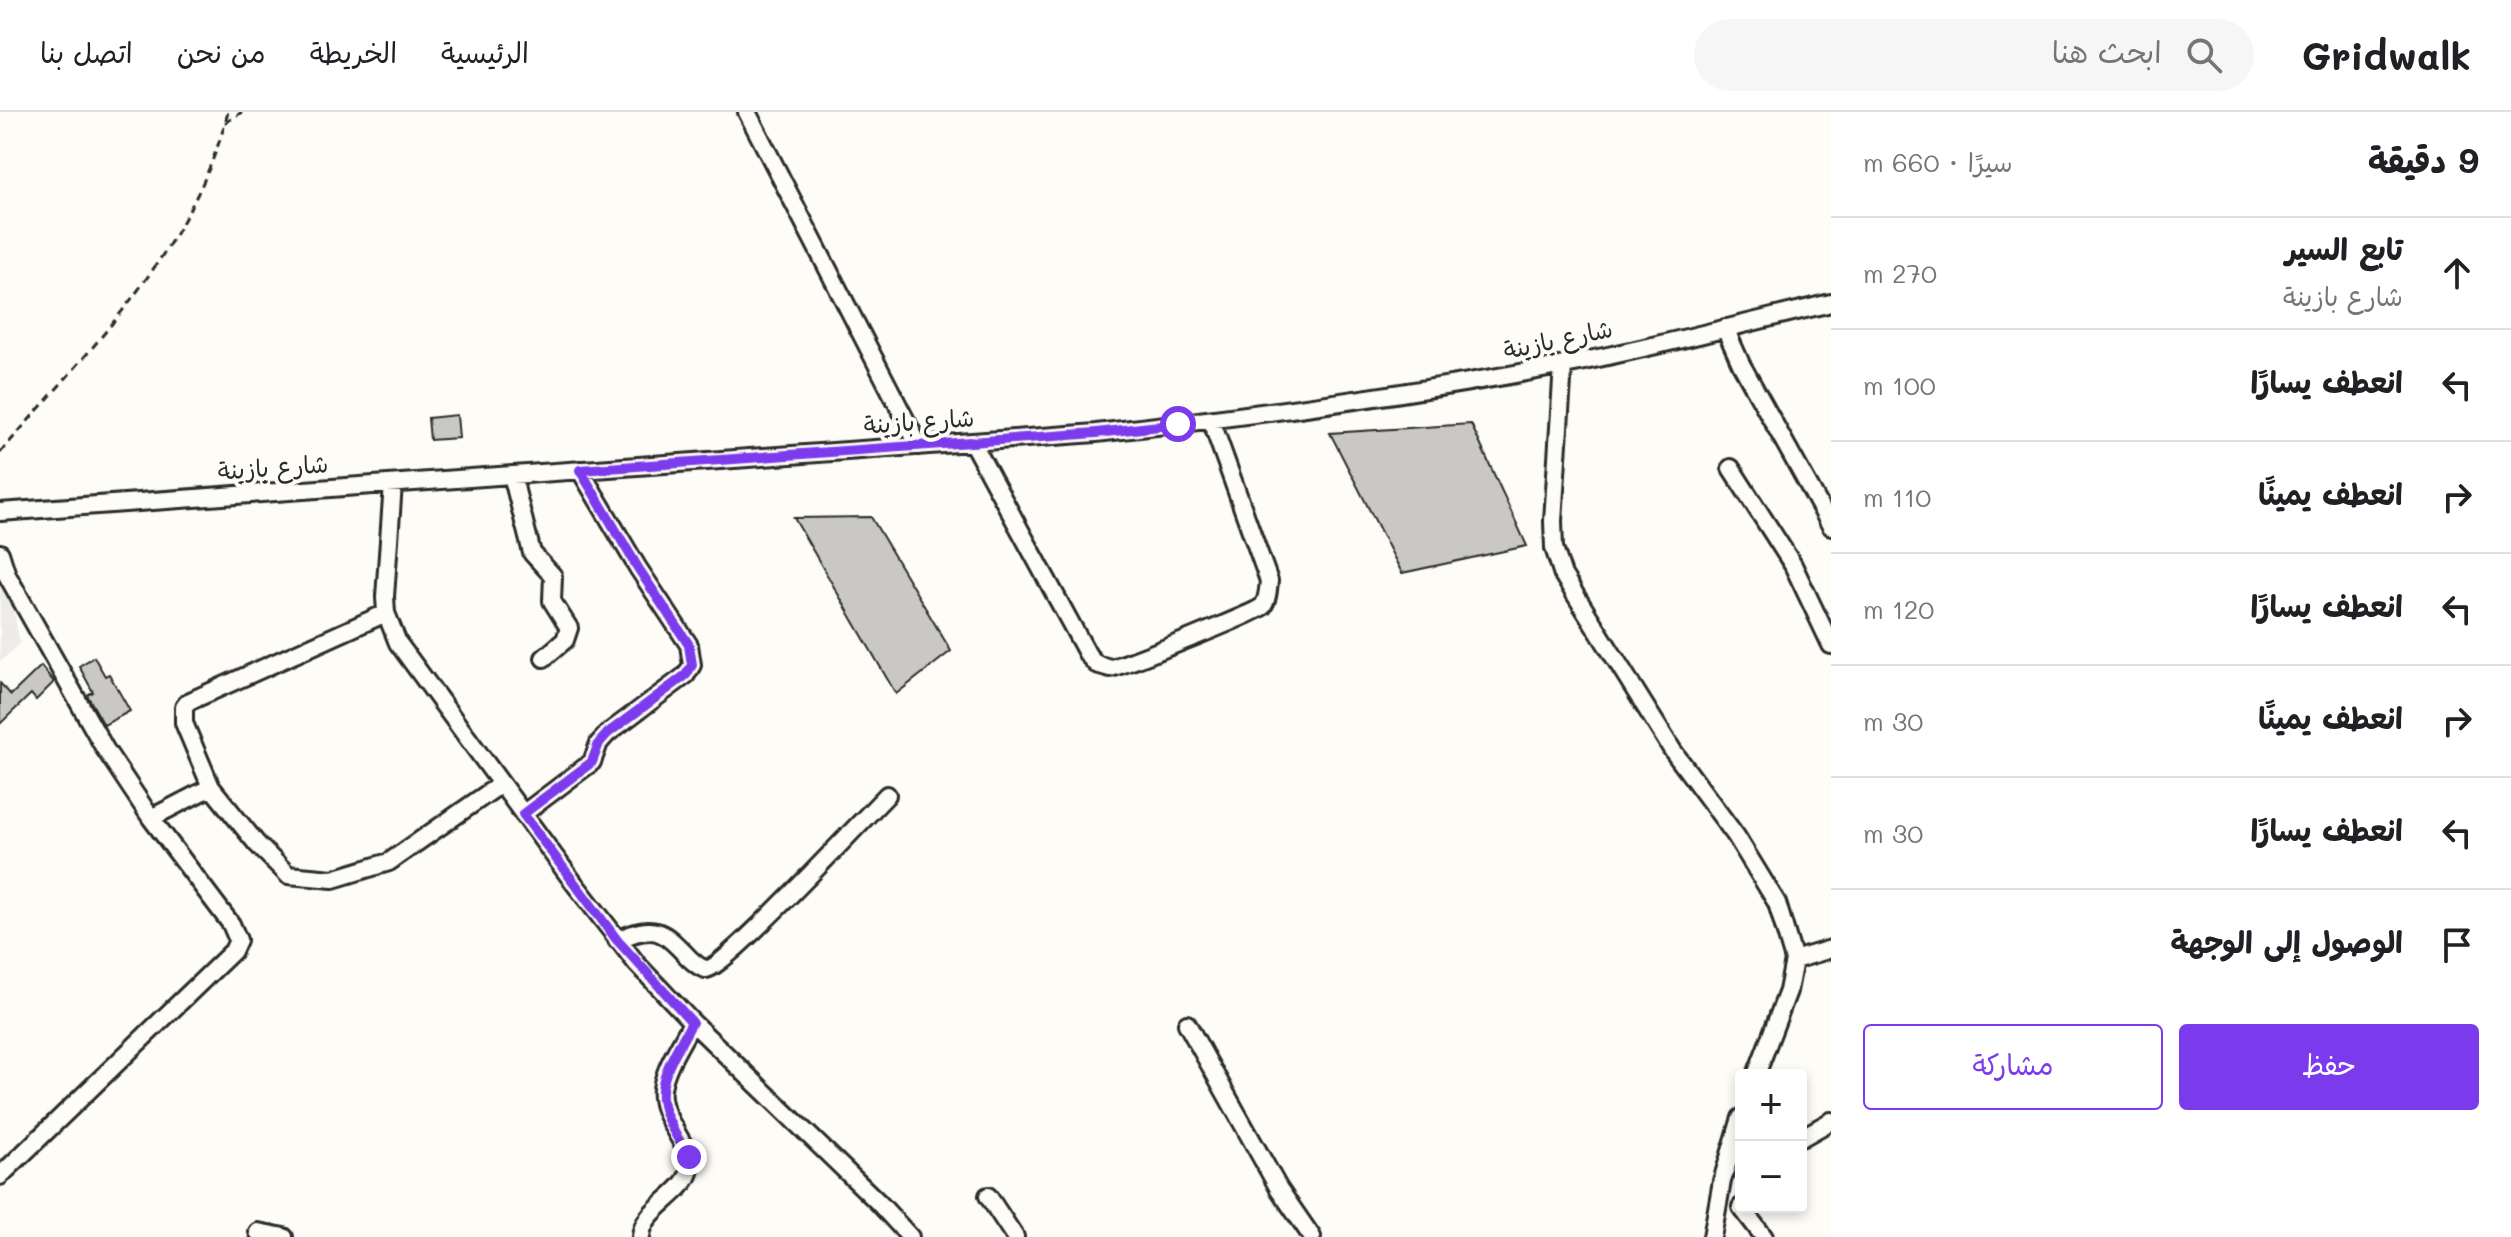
<!DOCTYPE html>
<html lang="ar">
<head>
<meta charset="utf-8">
<style>
  :root { --surface:#fff; --page:#f6f6f6; --text:#202124; --muted:#757577; --line:#e0e0e0; --accent:#7c3aed }
  body { margin:0; font-family:Mali,"Playpen Sans Arabic",sans-serif; background:var(--page); color:var(--text); direction:rtl }
  .controls { position:absolute; right:24px; bottom:24px; display:grid; overflow:hidden; border-radius:8px; box-shadow:0 4px 12px #0003 }
  .controls button { width:72px; height:72px; display:grid; place-items:center; padding:0; border:0; border-bottom:2px solid var(--line); background:var(--surface); color:var(--text); font:40px sans-serif }
  .stop { position:absolute; width:24px; height:24px; margin:-18px; border:6px solid #7c3aed; border-radius:50%; background:#fff }
  .stop.end { background:#7c3aed; border-color:#fff; box-shadow:0 2px 8px #0008 }
  .list { margin:0; padding:0; list-style:none }
  h2 { display:flex; justify-content:space-between; align-items:center; height:104px; margin:0; padding:0 32px; font-size:34px }
  h2 small { font-size:26px; font-weight:400; color:var(--muted) }
  .list li { display:grid; grid-template-columns:52px 1fr auto; gap:24px; align-items:center; box-sizing:border-box; height:112px; padding:0 32px; border-top:2px solid var(--line) }
  .list b { display:block; font-size:30px; white-space:nowrap }
  .list p { margin:0; font-size:26px; white-space:nowrap; color:var(--muted) }
  .list em { font-size:26px; font-style:normal; color:var(--muted) }
  .actions { display:flex; gap:16px; padding:24px 32px }
  .actions a { flex:1; padding:18px 0; border:2px solid var(--accent); border-radius:8px; text-align:center; font-size:28px; color:var(--accent) }
  .actions .main { background:var(--accent); color:#fff }
  .icon { flex:none; width:44px; height:44px; fill:none; stroke:currentColor; stroke-width:2; stroke-linecap:round; stroke-linejoin:round }
  .map { position:relative; flex:none; width:1831px; height:1125px; overflow:hidden; direction:ltr }
  header { display:flex; align-items:center; gap:48px; box-sizing:border-box; height:112px; padding:0 40px; background:var(--surface); border-bottom:2px solid var(--line) }
  header strong { font-size:38px }
  nav { display:flex; gap:44px; margin-inline-start:auto; font-size:28px }
  .search { width:560px; height:72px; background:var(--page); display:flex; align-items:center; gap:20px; box-sizing:border-box; padding:0 28px; border-radius:44px; color:var(--muted); font-size:30px }
  main { display:flex }
  aside { flex:1; background:var(--surface) }
  .map>svg:first-child { display:block }
  .built { fill:#edece8 }
  .building { fill:#c9c8c4; stroke:#2b2b2b; stroke-width:2 }
  .lines { fill:none; stroke-linecap:round; stroke-linejoin:round }
  .minor-casing { stroke:#2b2b2b; stroke-width:22 }
  .path { stroke:#2b2b2b; stroke-width:3; stroke-dasharray:8 6; stroke-linecap:butt }
  .minor { stroke:#fdfcf7; stroke-width:16 }
  .route { stroke:#7c3aed; stroke-width:10 }
  .labels { text-anchor:middle; stroke-width:8; stroke-linejoin:round; paint-order:stroke }
  .street-label { font-size:24px; fill:#2b2b2b; stroke:#fdfcf7 }
</style>
</head>
<body>
<header>
<strong>Gridwalk</strong>
<div class="search"><svg class="icon" aria-label="search" viewBox="0 0 24 24"><circle cx="10" cy="10" r="6"/><path d="M15 15l6 6"/></svg>ابحث هنا</div>
<nav><a>الرئيسية</a><a>الخريطة</a><a>من نحن</a><a>اتصل بنا</a></nav>
</header>
<main>
<aside>
<h2>9 دقيقة<small>سيرًا · 660 m</small></h2>
<ul class="list">
<li><svg class="icon" aria-label="ahead" viewBox="0 0 24 24"><path d="M12 20V5M6 11l6-6 6 6"/></svg><div><b>تابع السير</b><p>شارع بازينة</p></div><em>270 m</em></li>
<li><svg class="icon" aria-label="left" viewBox="0 0 24 24"><path d="M17 20v-9H6M10 6l-5 5 5 5"/></svg><div><b>انعطف يسارًا</b></div><em>100 m</em></li>
<li><svg class="icon" aria-label="right" viewBox="0 0 24 24"><path d="M7 20v-9h11M14 6l5 5-5 5"/></svg><div><b>انعطف يمينًا</b></div><em>110 m</em></li>
<li><svg class="icon" aria-label="left" viewBox="0 0 24 24"><path d="M17 20v-9H6M10 6l-5 5 5 5"/></svg><div><b>انعطف يسارًا</b></div><em>120 m</em></li>
<li><svg class="icon" aria-label="right" viewBox="0 0 24 24"><path d="M7 20v-9h11M14 6l5 5-5 5"/></svg><div><b>انعطف يمينًا</b></div><em>30 m</em></li>
<li><svg class="icon" aria-label="left" viewBox="0 0 24 24"><path d="M17 20v-9H6M10 6l-5 5 5 5"/></svg><div><b>انعطف يسارًا</b></div><em>30 m</em></li>
<li><svg class="icon" aria-label="arrive" viewBox="0 0 24 24"><path d="M6 21V4h12l-3 4 3 4H6"/></svg><div><b>الوصول إلى الوجهة</b></div></li>
</ul>
<div class="actions"><a class="main">حفظ</a><a>مشاركة</a></div>
</aside>
<div class="map">
<svg width="1831" height="1125" viewBox="0 0 1831 1125">
  <rect width="100%" height="100%" fill="#fdfcf7"/>
  <filter id="ink" filterUnits="userSpaceOnUse"><feTurbulence type="fractalNoise" baseFrequency=".0125" numOctaves="2"/><feDisplacementMap in="SourceGraphic" scale="16" xChannelSelector="R" yChannelSelector="G"/><feConvolveMatrix kernelMatrix="1 2 1 2 8 2 1 2 1" color-interpolation-filters="sRGB"/></filter>
  <g filter="url(#ink)">
    <path class="built" d="M0,431L20,531L0,550Z"/>
    <path class="building" d="M457,303L459,326L430,328L428,306Z
      M1471,312L1527,434L1402,461L1330,321Z
      M871,405L951,539L896,582L794,406Z
      M94,545L105,564L109,562L130,599L104,613L87,583L93,580L79,554Z
      M41,554L54,570L36,588L31,582L0,612V571L11,583Z"/>
    <g class="lines">
      <defs>
        <path id="minor" d="M747,0L919,334
          M1725,216L1741,252L1831,414
          M1563,253L1553,409L1554,436L1563,463L1673,639L1736,724L1777,791L1794,848L1788,879L1756,963
          M972,330L1088,543L1096,552L1110,556C1123,554 1256,501 1263,494C1268,487 1268,477 1269,469L1211,308
          M1731,356L1793,453L1831,533
          M512,363L532,441L553,464L552,489L569,516L565,528L544,546
          M393,372L385,485L386,501L398,531L574,771L637,852L692,910L878,1090L910,1125
          M0,400L1096,321C1251,304 1405,283 1559,254C1650,237 1740,212 1831,191
          M0,441L7,463L105,637L151,706L231,812L238,828L233,839L0,1064
          M386,501L188,590L184,595V611L211,675L257,732L288,763L333,767L389,750L501,672
          M523,702L592,650L599,631L608,621L686,563L692,553L689,533L638,456L580,358
          M151,706L211,675
          M617,828C656,811 662,818 690,847C695,851 699,856 706,857C723,858 865,705 887,683
          M1794,848L1831,837
          M1187,912L1279,1077L1312,1125
          M1801,1026L1831,1009
          M988,1084L1015,1125
          M1741,1095L1764,1125
          M258,1120L284,1125
          M641,1125C642,1096 685,1083 690,1057C694,1036 658,1006 662,977C665,954 682,931 692,910
          M1712,1125L1722,1069L1741,1006"/>
      </defs>
      <use href="#minor" class="minor-casing"/>
      <path class="path" d="M225,11L242,0
        M0,341C89,238 193,137 228,0"/>
      <use href="#minor" class="minor"/>
    </g>
  </g>
  <g class="lines" filter="url(#ink)">
    <path class="route" d="M689,1045C680,1029 667,1011 663,993C656,966 680,934 692,910L617,828L523,702L592,650L599,631L608,621L686,563L692,553L689,533L638,456L580,358L1096,321L1178,312"/>
  </g>
  <g class="labels">
    <g class="street-label">
      <text transform="translate(1558 228) rotate(-12)" y="8">شارع بازينة</text>
      <text transform="translate(919 310) rotate(-4)" y="8">شارع بازينة</text>
      <text transform="translate(273 356) rotate(-4)" y="8">شارع بازينة</text>
    </g>
  </g>
</svg>
<div class="controls">
<button>+</button>
<button>−</button>
</div>
<div class="stop" style="left:1178px;top:312px"></div>
<div class="stop end" style="left:689px;top:1045px"></div>
</div>
</main>
</body>
</html>
